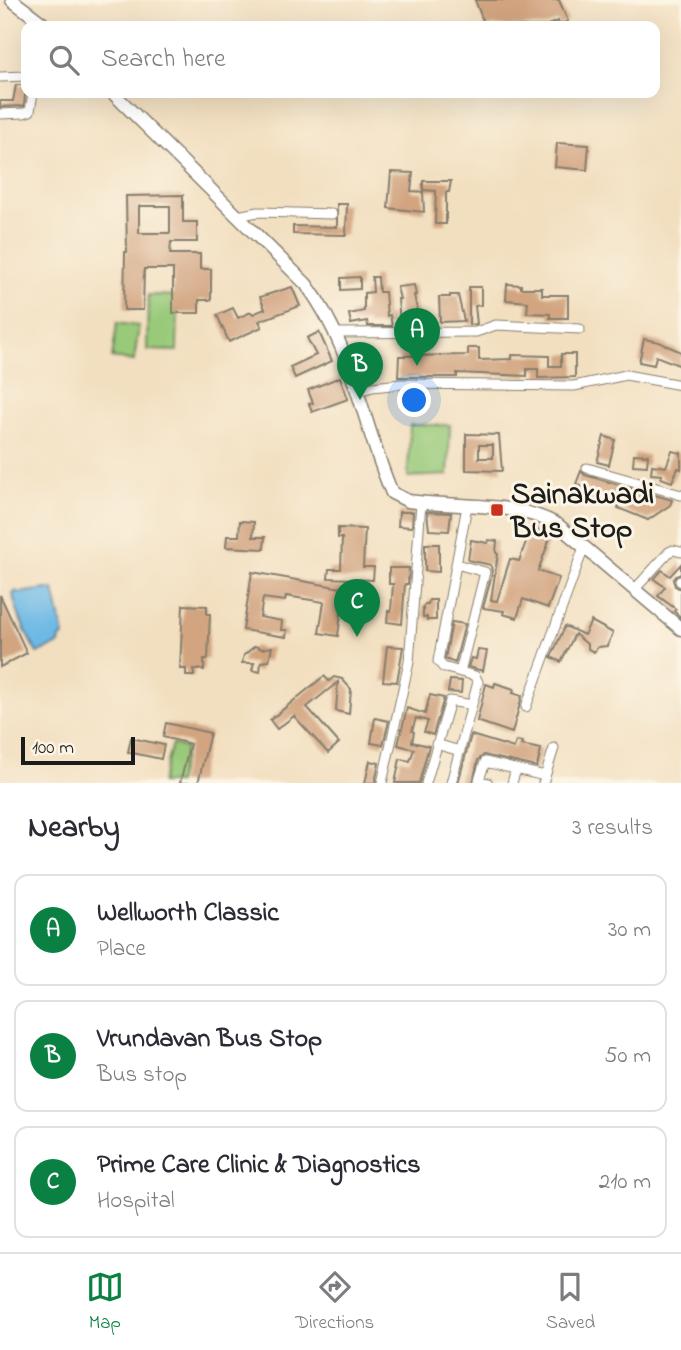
<!DOCTYPE html>
<html lang="en">
<head>
<meta charset="utf-8">
<style>
  :root { --surface:#fff; --page:#f2f2f3; --text:#2b2b33; --muted:#7c7c81; --line:#e1e1e2; --accent:#0b8043 }
  body { margin:0; font-family:"Indie Flower",sans-serif; background:var(--page); color:var(--text) }
  .scale { position:absolute; left:21px; bottom:18px; width:114px; box-sizing:border-box; padding-left:7px; border:4px solid #1c1c1c; border-top:0; font-size:19px; line-height:24px; white-space:nowrap; color:#1c1c1c; -webkit-text-stroke:5px #fcf5e5; paint-order:stroke }
  .you { position:absolute; left:415px; top:401px; width:24px; height:24px; margin:-18px; border:5px solid #fff; border-radius:50%; background:#1a73e8; box-shadow:0 0 0 10px #1a73e833 }
  .badge { display:grid; place-items:center; width:46px; height:46px; border-radius:50%; background:var(--accent); color:#fff; font-size:23px; font-weight:700 }
  .pin { position:absolute; translate:-50% -58px; filter:drop-shadow(0 2px 4px #0008) }
  .pin::after { content:''; position:absolute; top:37px; width:24px; height:21px; background:inherit; clip-path:polygon(0 0,100% 0,50% 100%) }
  .list { margin:0; padding:0; list-style:none }
  h2 { display:flex; justify-content:space-between; align-items:center; height:91px; margin:0; padding:0 28px; font-size:30px }
  h2 small { font-size:23px; font-weight:400; color:var(--muted) }
  .list li { display:grid; grid-template-columns:46px 1fr auto; gap:21px; align-items:center; box-sizing:border-box; height:112px; margin:0 14px 14px; padding:0 14px; border:2px solid var(--line); border-radius:14px }
  .list b { display:block; font-size:26px; white-space:nowrap }
  .list p { margin:0; font-size:23px; white-space:nowrap; color:var(--muted) }
  .list em { font-size:23px; font-style:normal; color:var(--muted) }
  .icon { flex:none; width:38px; height:38px; fill:none; stroke:currentColor; stroke-width:2; stroke-linecap:round; stroke-linejoin:round }
  .map { position:relative; flex:none; width:681px; height:783px; overflow:hidden }
  .search { position:absolute; background:var(--surface); box-shadow:0 7px 28px #0002; left:21px; right:21px; top:21px; height:77px; display:flex; align-items:center; gap:18px; box-sizing:border-box; padding:0 24px; border-radius:14px; color:var(--muted); font-size:26px }
  .sheet { height:469px; background:var(--surface) }
  nav { display:flex; justify-content:space-around; align-items:center; box-sizing:border-box; height:98px; border-top:2px solid var(--line); background:var(--surface); font-size:19px; color:var(--muted) }
  nav a { display:grid; justify-items:center; gap:4px }
  nav .on { color:var(--accent) }
  .map>svg:first-child { display:block }
  .green { fill:#99ca7a; stroke:#5a734b; stroke-width:2 }
  .water { fill:#6db9e6; stroke:#446a81; stroke-width:2 }
  .building { fill:#d2a480; fill-rule:evenodd }
  .lines { fill:none; stroke-linecap:round; stroke-linejoin:round }
  .street-casing { stroke:#877e6e; stroke-width:11 }
  .secondary-casing { stroke:#877e6e; stroke-width:15 }
  .street { stroke:#fff; stroke-width:9 }
  .secondary { stroke:#fff; stroke-width:12 }
  .poi-dot { fill:#c8321e; stroke:#fcf5e5; stroke-width:2.5 }
  .labels { text-anchor:middle; stroke-width:6; stroke-linejoin:round; paint-order:stroke }
  .poi-label { font-size:30px; font-weight:bold; fill:#1c1c1c; stroke:#fcf5e5; text-anchor:start }
</style>
</head>
<body>
<div class="map">
<svg width="681" height="783" viewBox="0 0 681 783">
  <rect width="100%" height="100%" fill="#fcf5e5"/>
  <filter id="ink" filterUnits="userSpaceOnUse"><feTurbulence type="fractalNoise" baseFrequency=".0143" numOctaves="2"/><feDisplacementMap in="SourceGraphic" scale="14" xChannelSelector="R" yChannelSelector="G"/><feConvolveMatrix kernelMatrix="1 2 1 2 8 2 1 2 1" color-interpolation-filters="sRGB"/></filter>
  <filter id="wash" filterUnits="userSpaceOnUse"><feTurbulence type="fractalNoise" baseFrequency=".00686" numOctaves="4" result="noise"/><feDisplacementMap in="SourceGraphic" scale="28" xChannelSelector="R" yChannelSelector="G"/><feGaussianBlur stdDeviation="1.57" result="paint"/><feColorMatrix in="noise" values="0 0 0 0 0 0 0 0 0 0 0 0 0 0 0 0 0 1.4 0 .05"/><feComposite in="paint" operator="in"/></filter>
  <g filter="url(#wash)">
    <rect width="100%" height="100%" fill="#f2dfc0"/>
    <path class="green" d="M148,295L178,296L177,351L147,350Z
      M117,323L139,326L134,361L112,358Z
      M410,425H450L448,475L408,477Z
      M172,744L186,748L177,783H161Z"/>
    <path class="water" d="M46,589L54,590L64,635L60,638L59,644L37,653C26,634 17,616 13,594L16,591L19,593Z"/>
    <g id="blocks">
      <path class="building" d="M475,0H559L568,21L559,25L558,21L545,26H485Z
        M16,85H26L24,106L0,107V101H13Z
        M557,143L589,145L587,170L555,167Z
        M391,172L413,173L411,191L423,192L424,212L388,208Z
        M423,181H451L449,192H446V224H435L436,191L423,190Z
        M183,195V222H197V242H171L170,254H200V269H211V300H199V313H173V269H144L143,310H124L125,252H127L126,196ZM139,206H170V233H139Z
        M337,204H347L346,235L293,234V226L337,227Z
        M360,277V289L341,290V278Z
        M372,277H378L379,292H385L387,316L390,315L392,326H368L367,321L351,324L349,314L364,311V293L373,292Z
        M507,284L521,285V288H542V295H568V318H550V314L527,313L528,302L506,300Z
        M414,285L416,295H414L420,323L400,324L398,299H400L397,287Z
        M292,287L300,306L259,321L262,327L229,342L217,315L233,308L238,318L251,312L253,314L265,309L260,297Z
        M469,287H481V305L475,306L477,324L469,325Z
        M450,295H458L464,321L440,322L439,297H450Z
        M319,332L332,361L295,378L290,367L316,355L307,338Z
        M644,339L659,342L681,352V366L656,356L654,365L639,362Z
        M468,348H479V360L512,359V355L549,356V366H561V354H575V377L538,378V369H527V376L457,373V377H398L399,356L468,355Z
        M340,377L348,399L312,412L309,404L313,403L308,390Z
        M466,434L499,435L502,471L466,470ZM479,445H493V458H479Z
        M604,436L615,440L609,465L597,462Z
        M672,451L681,453V469L678,468L672,482L661,478L662,475L651,474L652,465L666,467Z
        M634,454L648,455L647,466L633,465Z
        M581,471L585,475L672,500L670,505L648,520L618,508L619,504L586,493L588,489L576,484Z
        M399,512H413L412,527L398,526Z
        M427,512L451,513L449,531L429,530Z
        M240,521L254,522L253,537H265L264,549L226,547L227,536H239Z
        M338,528L365,529L363,567H374L373,580L328,578L329,569H341L342,538H338Z
        M531,528L551,535L538,571L559,578L548,608L523,599L517,618L503,614L504,611L483,608L492,574L491,565L468,560L471,540L488,543L489,540L497,541L496,553L498,554L491,600L497,601L510,559L519,561Z
        M425,544H439V572L425,571Z
        M681,564V574L676,576L673,580L675,586L681,589V618L674,611L676,609L658,596L665,587L654,579L662,570L670,576Z
        M389,568H409L408,584H405L402,624L387,622L388,611H391L393,584H389Z
        M252,572L353,590L351,607L342,605L338,636L319,633L324,602L286,596L285,601L263,598L260,617L282,621L281,630H287L286,637L243,630Z
        M0,595L27,653L0,667Z
        M429,600H436V620H427V617H423V607L425,604H428Z
        M183,605L207,606V614H210L208,659H204V670L194,669V676H186V669H180Z
        M591,621L613,633L607,646L598,647L594,652L588,649V645L575,634L561,662L551,657L565,626L584,635Z
        M452,622L465,624L455,663L445,659Z
        M255,646L262,649L272,647L269,661L261,662L260,672L252,670L254,663H242L244,655Z
        M387,646L403,647L397,682L383,681Z
        M478,650L487,651L483,671L468,667L471,658L476,659Z
        M324,676L329,681L334,677L342,679L351,689L349,714L336,711L338,682L307,707L339,743L328,753L294,716L277,729L270,720Z
        M450,680L462,681L461,693L448,692Z
        M495,683L514,689L513,693L522,696L512,733L477,721L486,684L494,687Z
        M430,695L444,698L433,735L424,732L428,721L416,718L412,731L414,732L412,742L429,746L419,783H395L400,759L410,761L414,749L398,745L407,708L425,714Z
        M375,718L389,721L383,745L371,743Z
        M166,723L210,733L198,783H180L190,744L163,737Z
        M471,735L514,748L516,741L522,742L521,745L541,749L537,767L484,755L478,760L473,783H458Z
        M131,738L164,745L161,759L128,752Z
        M370,761L379,763L375,783H365Z"/>
    </g>
  </g>
  <g filter="url(#ink)">
    <use href="#blocks" fill-opacity="0" stroke="#877e6e" stroke-width="2"/>
    <g class="lines">
      <defs>
        <path id="street" d="M0,77L26,76
          M0,114L24,113L30,111L33,93
          M237,216L258,212L332,214
          M336,333L476,332L496,325L580,329
          M359,391L372,387L401,384L574,386L626,375L681,385
          M587,468L681,495
          M456,564L485,572L460,672
          M680,581L681,582
          M635,589L669,552L673,550L681,552
          M526,707L584,547
          M436,744L460,751
          M382,783L409,662L421,503
          M426,783L450,701L472,705
          M451,783L478,682L475,676L443,667L438,661L467,506
          M488,783L479,780L485,762L545,776
          M512,783L516,769
          M543,783L554,748"/>
        <path id="secondary" d="M12,0L46,26
          M113,93L306,284C353,346 362,423 392,493L408,501C458,508 513,500 558,525L681,629"/>
      </defs>
      <use href="#street" class="street-casing"/>
      <use href="#secondary" class="secondary-casing"/>
      <use href="#street" class="street"/>
      <use href="#secondary" class="secondary"/>
    </g>
  </g>
  <rect class="poi-dot" x="490" y="503" width="14" height="14" rx="3.5"/>
  <g class="labels">
    <g class="poi-label">
      <text x="511" y="503">Sainakwadi<tspan x="511" dy="34">Bus Stop</tspan></text>
    </g>
  </g>
</svg>
<div class="scale">100 m</div>
<div class="you"></div>
<div class="pin badge" style="left:417px;top:366px">A</div>
<div class="pin badge" style="left:360px;top:400px">B</div>
<div class="pin badge" style="left:357px;top:637px">C</div>
<div class="search"><svg class="icon" aria-label="search" viewBox="0 0 24 24"><circle cx="10" cy="10" r="6"/><path d="M15 15l6 6"/></svg>Search here</div>
</div>
<section class="sheet">
<h2>Nearby<small>3 results</small></h2>
<ul class="list">
<li><span class="badge">A</span><div><b>Wellworth Classic</b><p>Place</p></div><em>30 m</em></li>
<li><span class="badge">B</span><div><b>Vrundavan Bus Stop</b><p>Bus stop</p></div><em>50 m</em></li>
<li><span class="badge">C</span><div><b>Prime Care Clinic &amp; Diagnostics</b><p>Hospital</p></div><em>210 m</em></li>
</ul>
</section>
<nav>
<a class="on"><svg class="icon" aria-label="map" viewBox="0 0 24 24"><path d="M3 6l6-2 6 2 6-2v14l-6 2-6-2-6 2zM9 4v14M15 6v14"/></svg>Map</a>
<a><svg class="icon" aria-label="directions" viewBox="0 0 24 24"><path d="M12 3l9 9-9 9-9-9zM9 14v-3h6M13 9l2 2-2 2"/></svg>Directions</a>
<a><svg class="icon" aria-label="saved" viewBox="0 0 24 24"><path d="M7 4h10v16l-5-4-5 4z"/></svg>Saved</a>
</nav>
</body>
</html>
